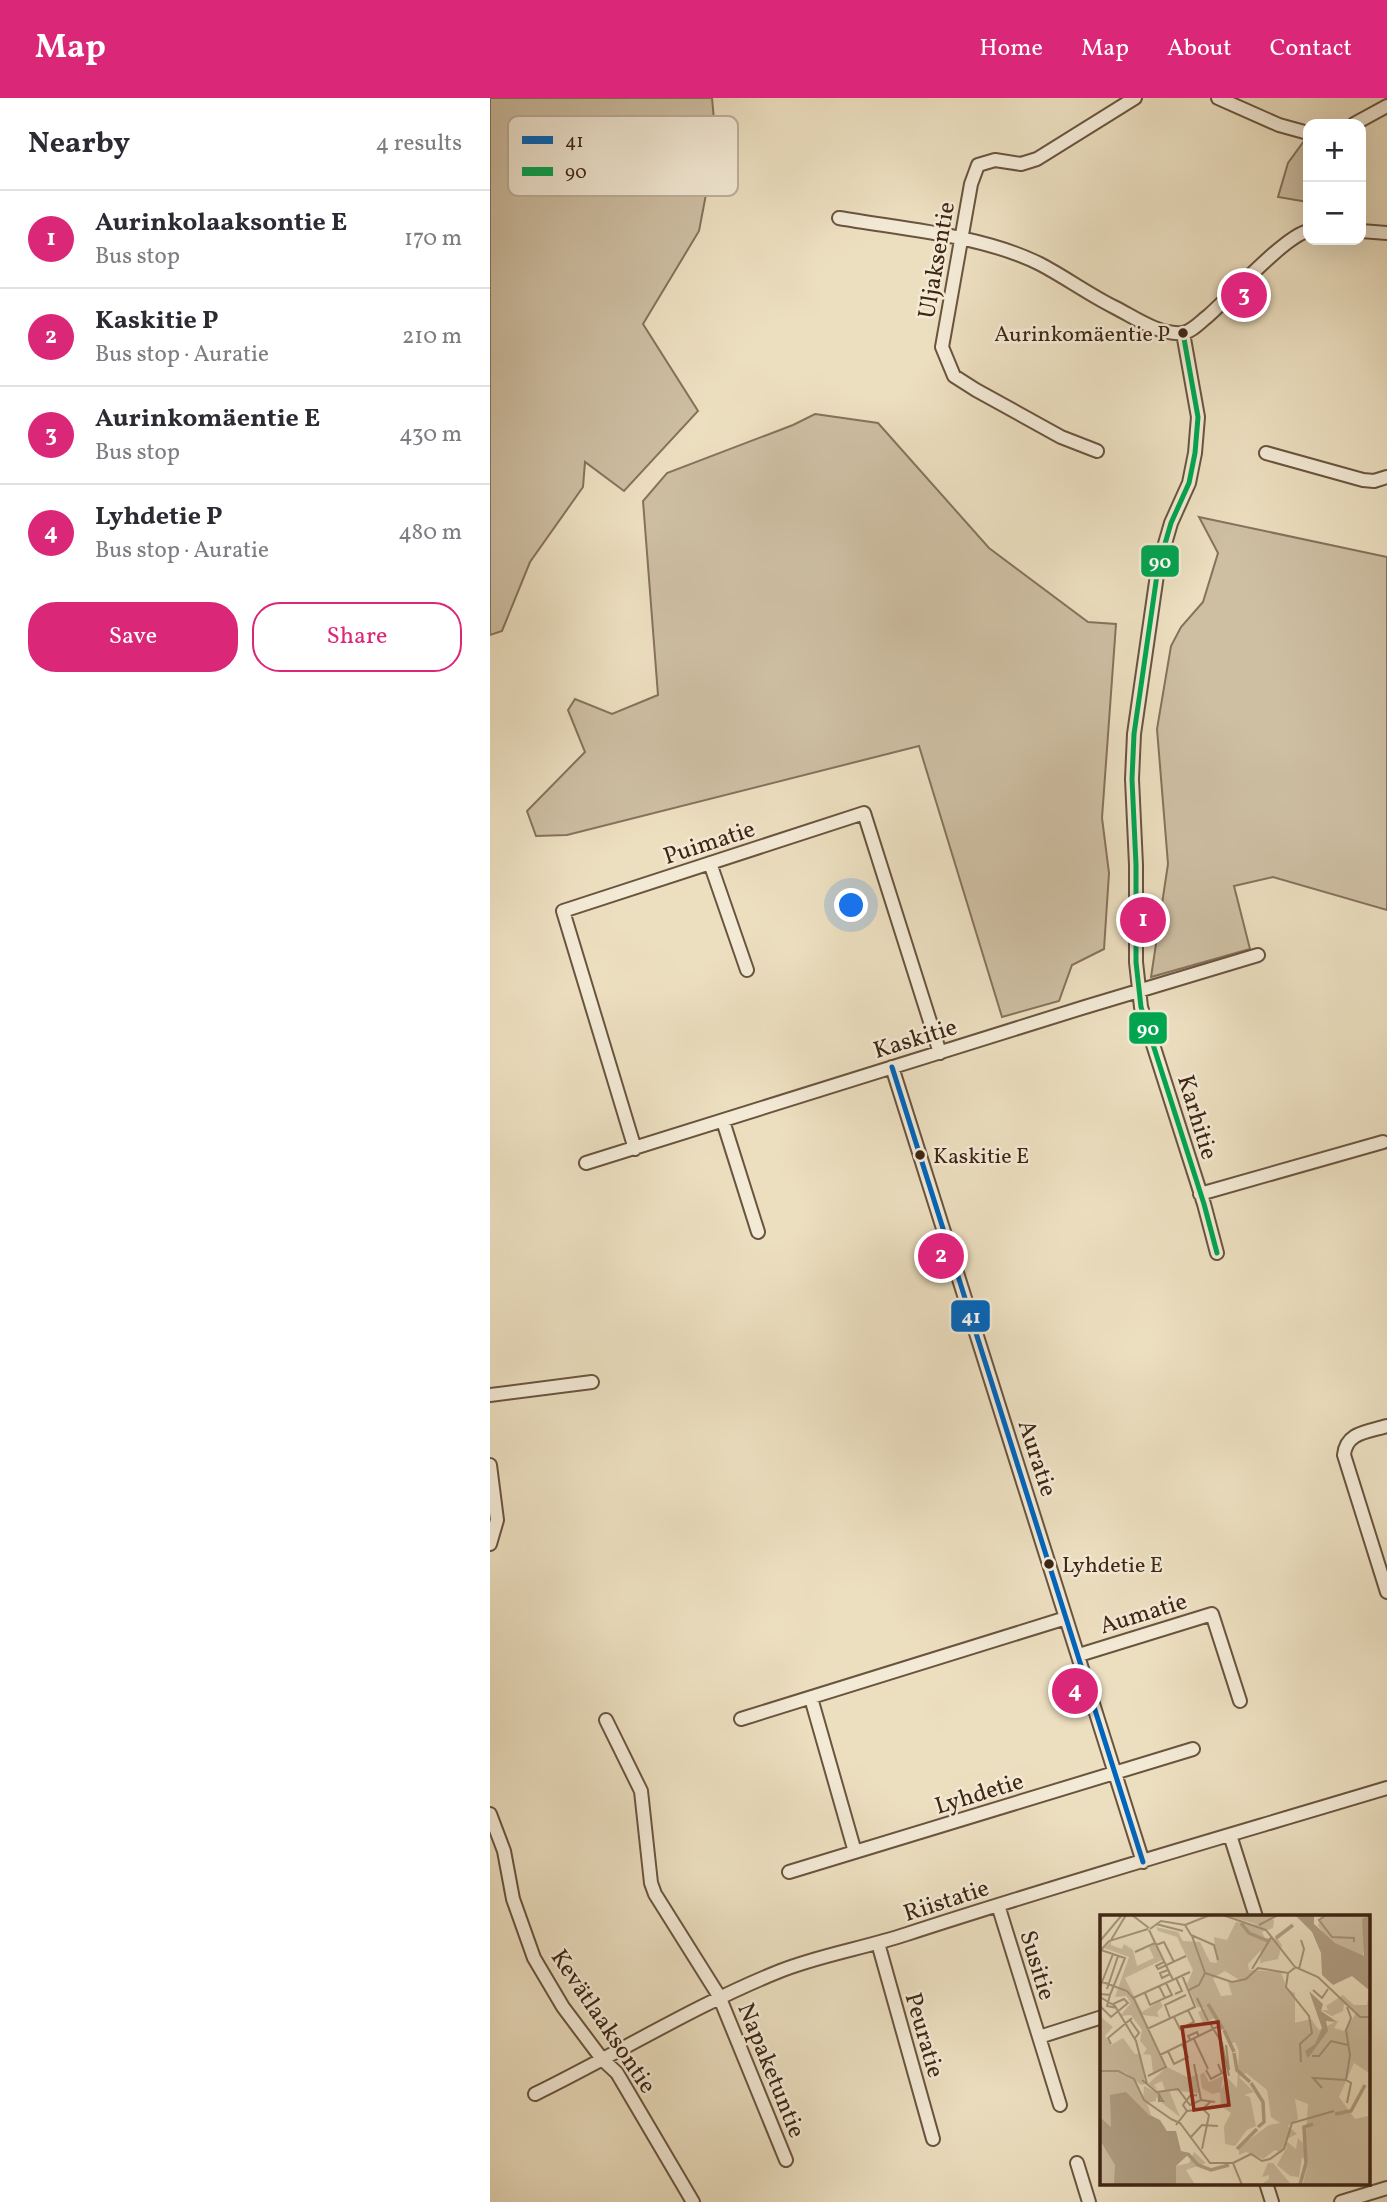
<!DOCTYPE html>
<html lang="en">
<head>
<meta charset="utf-8">
<style>
  :root { --surface:#fff; --page:#f2f2f3; --text:#2b2b33; --muted:#7c7c81; --line:#e1e1e2; --accent:#db2777 }
  body { margin:0; font-family:Vollkorn,serif; background:var(--page); color:var(--text) }
  .controls { position:absolute; right:21px; top:21px; display:grid; overflow:hidden; border-radius:14px; box-shadow:0 7px 28px #0002 }
  .controls button { width:63px; height:63px; display:grid; place-items:center; padding:0; border:0; border-bottom:2px solid var(--line); background:var(--surface); color:var(--text); font:35px sans-serif }
  .you { position:absolute; left:362px; top:808px; width:24px; height:24px; margin:-18px; border:5px solid #fff; border-radius:50%; background:#1a73e8; box-shadow:0 0 0 10px #1a73e833 }
  .badge { display:grid; place-items:center; width:46px; height:46px; border-radius:50%; background:var(--accent); color:#fff; font-size:23px; font-weight:700 }
  .pin { position:absolute; translate:-50% -50%; border:4px solid #fff; box-shadow:0 2px 7px #0006 }
  .list { margin:0; padding:0; list-style:none }
  h2 { display:flex; justify-content:space-between; align-items:center; height:91px; margin:0; padding:0 28px; font-size:30px }
  h2 small { font-size:23px; font-weight:400; color:var(--muted) }
  .list li { display:grid; grid-template-columns:46px 1fr auto; gap:21px; align-items:center; box-sizing:border-box; height:98px; padding:0 28px; border-top:2px solid var(--line) }
  .list b { display:block; font-size:26px; white-space:nowrap }
  .list p { margin:0; font-size:23px; white-space:nowrap; color:var(--muted) }
  .list em { font-size:23px; font-style:normal; color:var(--muted) }
  .actions { display:flex; gap:14px; padding:21px 28px }
  .actions a { flex:1; padding:16px 0; border:2px solid var(--accent); border-radius:28px; text-align:center; font-size:24px; color:var(--accent) }
  .actions .main { background:var(--accent); color:#fff }
  .map { position:relative; flex:none; width:897px; height:2104px; overflow:hidden }
  header { display:flex; align-items:center; gap:42px; box-sizing:border-box; height:98px; padding:0 35px; background:var(--accent); color:#fff }
  header strong { font-size:33px }
  nav { display:flex; gap:38px; margin-inline-start:auto; font-size:24px }
  main { display:flex }
  aside { flex:1; background:var(--surface) }
  .map>svg:first-child { display:block }
  .green { fill:#cebfa3; stroke:#86725c; stroke-width:2 }
  .lines { fill:none; stroke-linecap:round; stroke-linejoin:round }
  .minor-casing { stroke:#6a543f; stroke-width:16 }
  .minor { stroke:#f3ead6; stroke-width:12 }
  .bus-1-casing { stroke:#f3ead6; stroke-width:10 }
  .bus-2-casing { stroke:#f3ead6; stroke-width:10 }
  .bus-1 { stroke:#0065bd; stroke-width:5 }
  .bus-2 { stroke:#00a651; stroke-width:5 }
  .bus-dot { fill:#3e2514; stroke:#f3ead6; stroke-width:2.5 }
  .labels { text-anchor:middle; stroke-width:5; stroke-linejoin:round; paint-order:stroke }
  .bus-label { font-size:22px; fill:#3e2514; stroke:#f3ead6; text-anchor:start }
  .street-label { font-size:24px; fill:#3e2514; stroke:#f3ead6 }
  .inset-river { fill:none; stroke:#b1a086; stroke-width:3.5 }
  .inset-road { fill:none; stroke:#a6957b; stroke-width:2 }
  .view { fill:#8f2418; fill-opacity:0.15; stroke:#8f2418; stroke-width:3.5 }
  .inset-edge { fill:none; stroke:#3e2514; stroke-width:3.5 }
  .key { fill:#f3ead6; stroke:#bdaf9c; stroke-width:2 }
  .key-label { font-size:19px; fill:#3e2514 }
  .line-badge { stroke:#f3ead6; stroke-width:2.5 }
  .badge-label { font-size:19px; text-anchor:middle; font-weight:bold; fill:#fff }
</style>
</head>
<body>
<header>
<strong>Map</strong>
<nav><a>Home</a><a>Map</a><a>About</a><a>Contact</a></nav>
</header>
<main>
<aside>
<h2>Nearby<small>4 results</small></h2>
<ul class="list">
<li><span class="badge">1</span><div><b>Aurinkolaaksontie E</b><p>Bus stop</p></div><em>170 m</em></li>
<li><span class="badge">2</span><div><b>Kaskitie P</b><p>Bus stop · Auratie</p></div><em>210 m</em></li>
<li><span class="badge">3</span><div><b>Aurinkomäentie E</b><p>Bus stop</p></div><em>430 m</em></li>
<li><span class="badge">4</span><div><b>Lyhdetie P</b><p>Bus stop · Auratie</p></div><em>480 m</em></li>
</ul>
<div class="actions"><a class="main">Save</a><a>Share</a></div>
</aside>
<div class="map">
<svg width="897" height="2104" viewBox="0 0 897 2104">
  <rect width="100%" height="100%" fill="#ecdfc0"/>
  <filter id="stains"><feTurbulence type="fractalNoise" baseFrequency=".00286" numOctaves="4"/><feColorMatrix values="0 0 0 0 .2 0 0 0 0 .09 0 0 0 0 .02 0 0 0 .5 -.17"/></filter>
  <radialGradient id="worn" r=".72"><stop offset=".6" stop-color="#630" stop-opacity="0"/><stop offset="1" stop-color="#630" stop-opacity=".3"/></radialGradient>
  <path class="green" d="M0,0H222L226,44L209,133L153,226L208,313L134,393L95,364L93,389L40,464L12,533L0,537Z
    M814,43H818V104L788,99L798,65Z
    M325,316L388,325L499,450L598,524L626,526L612,720L619,775L614,851L582,867L569,903L512,919L429,648L77,737L46,738L37,713L95,654L78,612L85,601L122,616L168,597L153,403L177,375L303,327Z
    M709,419L897,459V812L783,779L744,788L760,851L661,879L678,766L667,631L681,548L691,529L713,504L728,455Z"/>
  <g class="lines">
    <defs>
      <path id="minor" d="M728,0L789,27L818,35
        M864,26L897,8
        M349,120C413,131 492,137 550,166C575,179 598,196 624,209C644,219 668,237 692,235C702,234 710,224 718,218C740,199 795,138 818,133
        M871,133L897,135
        M693,235L708,319L705,355L699,385L681,425L668,470L644,636L642,681L646,767V864L651,909L714,1106L727,1155
        M607,353L571,339L486,292L464,278L452,249L481,86L488,67L505,62L531,66L547,61L645,0
        M776,355L873,382L884,383L897,379
        M220,765L257,872
        M402,969L653,1764
        M233,1023L268,1134
        M145,1051L73,813L374,715L450,955
        M96,1065L595,909L768,857
        M710,1096L893,1044
        M0,1297L102,1284
        M897,1328C878,1334 856,1334 854,1357L897,1494
        M0,1367L7,1422L0,1446
        M589,1557L722,1516L750,1603
        M321,1600L365,1754
        M251,1621L576,1520
        M116,1622L151,1693L161,1785L165,1796L229,1898L296,2062
        M0,1716L14,1753L23,1801L44,1860L73,1909L112,1961L127,1975L203,2104
        M740,1737L766,1819
        M299,1774L703,1651
        M508,1807L549,1939L612,1919
        M388,1845L443,2041
        M549,1939L570,2007
        M45,1996C127,1956 205,1907 290,1873C330,1857 375,1850 417,1836C576,1784 737,1738 897,1690
        M587,2065L599,2104
        M776,2085L782,2104
        M851,2104L897,2090"/>
    </defs>
    <use href="#minor" class="minor-casing"/>
    <use href="#minor" class="minor"/>
    <defs>
      <path id="bus-1" d="M402,969L653,1764"/>
      <path id="bus-2" d="M693,235L708,319L705,355L699,385L681,425L668,470L644,636L642,681L646,767V864L651,909L714,1106L727,1155"/>
    </defs>
    <use href="#bus-1" class="bus-1-casing"/>
    <use href="#bus-2" class="bus-2-casing"/>
    <use href="#bus-1" class="bus-1"/>
    <use href="#bus-2" class="bus-2"/>
  </g>
  <g class="bus-dot">
    <circle cx="693" cy="235" r="6"/>
    <circle cx="430" cy="1057" r="6"/>
    <circle cx="559" cy="1466" r="6"/>
  </g>
  <g class="labels">
    <g class="bus-label">
      <text x="680" y="243" text-anchor="end">Aurinkomäentie P</text>
      <text x="443" y="1065">Kaskitie E</text>
      <text x="572" y="1474">Lyhdetie E</text>
    </g>
    <g class="street-label">
      <text transform="translate(446 162) rotate(-80)" y="8">Uljaksentie</text>
      <text transform="translate(219 744) rotate(-18)" y="8">Puimatie</text>
      <text transform="translate(425 940) rotate(-17)" y="8">Kaskitie</text>
      <text transform="translate(708 1019) rotate(73)" y="8">Karhitie</text>
      <text transform="translate(548 1360) rotate(72)" y="8">Auratie</text>
      <text transform="translate(653 1515) rotate(-17)" y="8">Aumatie</text>
      <text transform="translate(489 1695) rotate(-17)" y="8">Lyhdetie</text>
      <text transform="translate(456 1802) rotate(-18)" y="8">Riistatie</text>
      <text transform="translate(548 1867) rotate(73)" y="8">Susitie</text>
      <text transform="translate(114 1923) rotate(56)" y="8">Kevätlaaksontie</text>
      <text transform="translate(435 1937) rotate(74)" y="8">Peuratie</text>
      <text transform="translate(282 1972) rotate(68)" y="8">Napaketuntie</text>
    </g>
  </g>
  <g transform="translate(610 1817)">
    <rect width="270" height="270" fill="#ecdfc0"/>
    <path d="M126,0H169L174,6L173,13L162,17L165,23H177L182,30L178,44L160,48L161,35L148,49L149,55L181,57L187,74L195,78V108L211,104L219,115L239,105L234,113L244,116L257,97L244,89L243,96L232,101L221,95H228L226,91L243,80L254,90H267L269,78V158L254,148L239,182L255,204L268,201L269,269H203L208,248L202,242L199,262L190,261L177,250L188,230L181,238L175,235L163,244L146,237L139,240V232L169,210L180,208L171,202L167,175L146,158L139,162L154,177L144,180L150,182L156,211L147,215L135,231L125,229L124,211L131,198L121,191L120,177L112,179L102,173L100,160L104,157L109,167L123,161L121,175L128,163L137,173L139,136L135,127L130,129L117,102L103,108L98,97L105,93L97,92L87,69L93,55L77,22L58,16L56,12L78,17L83,26L100,27L110,47L117,48L114,22L127,25L136,7L159,10ZM125,56L141,66L128,67L132,80L121,81L113,63ZM195,184L208,189L205,230L198,223L196,234L185,225L197,219L188,211L198,204ZM224,0H268L263,42L235,30L223,18L218,10ZM11,26V30L22,34L24,29L33,35L37,51L54,43L49,32L55,28L62,45L25,63L42,97L60,86L63,91L57,97L59,102L43,100L65,152L53,158L51,140L43,139L47,134L40,126L42,115L31,100L20,101L31,88L26,81L15,82L29,42L4,33ZM0,101L13,112L5,121L11,130L23,123L35,139H41L45,169L41,170L26,158L13,155L35,166L43,184L44,171L58,178L65,175L62,166L54,170L58,175L48,169L67,152L89,163L98,159L99,178L69,175L80,202L62,188V178V186L56,182V186L47,188L51,200L60,206L52,208L22,269H0ZM94,237L106,248L86,255L94,268L101,269H76V251L89,248ZM168,248H173L190,268L162,269L169,264V260L162,262Z" fill="#cebfa3" fill-rule="evenodd"/>
    <path d="M195,0H214V9L235,28L264,41L262,4L269,0V75L252,61L233,70L222,60L221,38L212,17ZM209,76L223,89L221,96L237,107L226,106L228,116L208,143L205,136L215,129L222,113ZM26,177L49,200L60,205L67,216H76L81,236L90,238L76,251V269H14L15,250L0,225V202L11,212L10,180Z" fill="#b1a086"/>
    <path class="inset-river" d="M141,8L149,18L168,26M176,23L193,10M108,89L123,114M124,115L134,137M134,138L137,155L150,167M151,168L163,187L164,207L158,212M235,199L251,196L265,170M137,234L157,214M88,239L98,250L111,255L129,250M200,270L206,248L204,212L213,209"/>
    <path class="inset-road" d="M32,0L49,13M123,0L166,15L195,52L218,62L260,102H270M226,0L219,5L232,22L254,23V27M56,9L83,16M85,10L91,20L114,30L118,45M159,10L178,0M50,14L61,6L85,10L110,0M49,15L73,65M92,21L105,58M11,25L26,0M0,26L22,0M56,30L64,27L74,47M1,35L25,43L10,80M0,36L9,26L48,14M35,37L55,28M64,47L56,51L58,54L86,41M152,54L172,21M199,54L204,34L201,25M68,55L60,58L62,63L70,59M105,58L132,67L146,64L158,53L188,58L196,52M188,58L186,72L209,101L212,118L200,129L201,147M0,66L27,76L34,84L66,152L48,161M0,72L13,39M7,74L18,41M89,75L99,70L105,58M213,75L222,83L228,74M45,78L50,90L65,83L59,71M0,79L10,80L7,91L17,93M75,79L82,76L76,63M0,82L15,91L36,126L47,169M33,83L90,57M65,83L72,80L66,68M97,83L108,106M0,91L11,102L28,88L24,84L13,89M74,102L80,114L94,107L88,95M70,103L65,90L86,80M30,105L39,118L35,123M109,107L122,128L129,161M47,114L95,92L82,60M94,124L108,154M91,126L88,121L97,117L99,122M11,129L8,123L32,103M126,130L129,155M68,136L74,149L88,142L82,129M60,140L117,112M212,141H219L231,126L248,130M94,149L101,185M106,155L111,164L122,158L118,149M0,156H18L34,164L44,185L71,204M42,165L58,178L59,179L62,185L63,186H59V180M222,173L213,163L246,165M57,177L78,174L90,190L101,185L115,187M247,188L251,168L246,165L250,140L246,115L251,103L247,92M87,196L83,190L90,181L97,180M71,204L80,208L110,248H133L142,270M76,210L87,196L103,194L110,187M90,223L102,210L118,211M102,234L109,200L103,194M133,248L151,239L162,246L170,244L184,234L192,208L234,196"/>
    <path class="view" d="M118,107L129,190L94,195L82,112Z"/>
    <rect width="270" height="270" class="inset-edge"/>
  </g>
  <rect x="18" y="18" width="230" height="80" rx="10" class="key"/>
  <rect x="32" y="38" width="31" height="8" fill="#0065bd"/>
  <rect x="32" y="69" width="31" height="9" fill="#00a651"/>
  <g class="key-label">
    <text x="75" y="49">41</text>
    <text x="75" y="80">90</text>
  </g>
  <g class="line-badge">
    <rect x="650" y="446" width="40" height="34" rx="7" fill="#00a651"/>
    <rect x="638" y="913" width="40" height="34" rx="7" fill="#00a651"/>
    <rect x="460" y="1201" width="41" height="34" rx="7" fill="#0065bd"/>
  </g>
  <g class="badge-label">
    <text x="670" y="470">90</text>
    <text x="658" y="937">90</text>
    <text x="481" y="1225">41</text>
  </g>
  <rect width="100%" height="100%" filter="url(#stains)"/>
  <rect width="100%" height="100%" fill="url(#worn)"/>
</svg>
<div class="controls">
<button>+</button>
<button>−</button>
</div>
<div class="you"></div>
<div class="pin badge" style="left:653px;top:822px">1</div>
<div class="pin badge" style="left:451px;top:1158px">2</div>
<div class="pin badge" style="left:754px;top:197px">3</div>
<div class="pin badge" style="left:585px;top:1593px">4</div>
</div>
</main>
</body>
</html>
